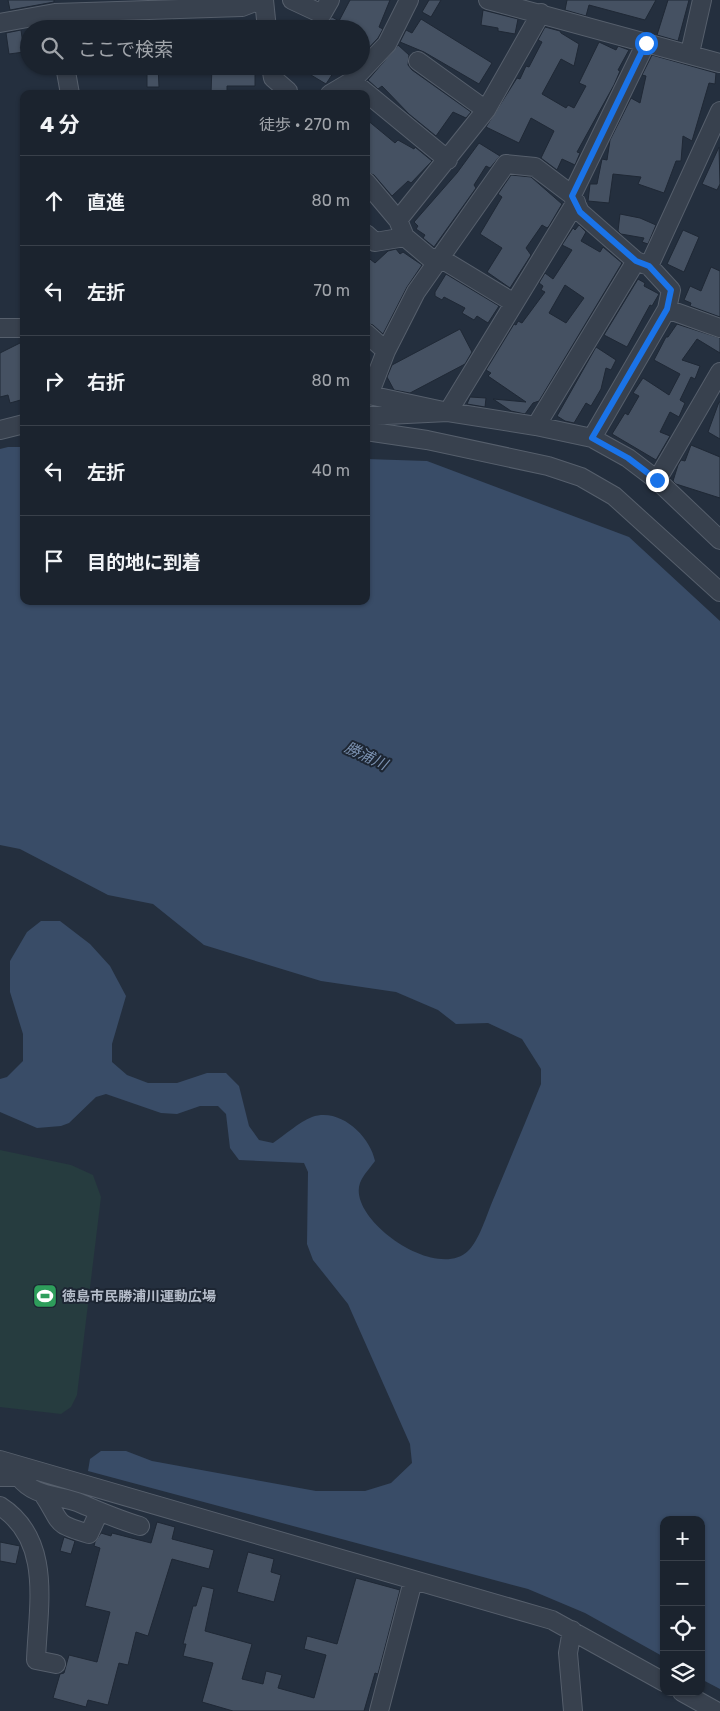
<!DOCTYPE html>
<html lang="ja">
<head>
<meta charset="utf-8">
<style>
  :root { --surface:#1b232e; --page:#242b36; --text:#f1f3f6; --muted:#a0a4aa; --line:#39404a }
  body { margin:0; font-family:Rubik,"Noto Sans JP",sans-serif; background:var(--page); color:var(--text) }
  .controls { position:absolute; right:15px; bottom:15px; display:grid; overflow:hidden; border-radius:10px; box-shadow:0 1px 4px #0004 }
  .controls button { width:45px; height:45px; display:grid; place-items:center; padding:0; border:0; border-bottom:1px solid var(--line); background:var(--surface); color:var(--text); font:25px sans-serif }
  .stop { position:absolute; width:15px; height:15px; margin:-11px; border:4px solid #1a73e8; border-radius:50%; background:#fff }
  .stop.end { background:#1a73e8; border-color:#fff; box-shadow:0 1px 5px #0008 }
  .list { margin:0; padding:0; list-style:none }
  h2 { display:flex; justify-content:space-between; align-items:center; height:65px; margin:0; padding:0 20px; font-size:21px }
  h2 small { font-size:16px; font-weight:400; color:var(--muted) }
  .list li { display:grid; grid-template-columns:32px 1fr auto; gap:15px; align-items:center; box-sizing:border-box; height:90px; padding:0 20px; border-top:1px solid var(--line) }
  .list b { display:block; font-size:19px; white-space:nowrap }
  .list em { font-size:16px; font-style:normal; color:var(--muted) }
  .icon { flex:none; width:28px; height:28px; fill:none; stroke:currentColor; stroke-width:2; stroke-linecap:round; stroke-linejoin:round }
  .map { position:relative; flex:none; width:720px; height:1711px; overflow:hidden }
  .search { position:absolute; background:var(--surface); box-shadow:0 1px 4px #0004; left:20px; top:20px; width:350px; height:55px; display:flex; align-items:center; gap:12px; box-sizing:border-box; padding:0 18px; border-radius:28px; color:var(--muted); font-size:19px }
  .panel { position:absolute; background:var(--surface); box-shadow:0 1px 4px #0004; left:20px; top:90px; width:350px; height:515px; border-radius:10px }
  .map>svg:first-child { display:block }
  .green { fill:#263c3f }
  .water { fill:#394c67 }
  .building { fill:#455162; stroke:#1f2835; fill-rule:evenodd }
  .lines { fill:none; stroke-linecap:round; stroke-linejoin:round }
  .minor-casing { stroke:#565f6c; stroke-width:20 }
  .minor { stroke:#38414e; stroke-width:18 }
  .route { stroke:#1a73e8; stroke-width:6 }
  .labels { text-anchor:middle; stroke-width:4; stroke-linejoin:round; paint-order:stroke }
  .poi-label { font-size:14px; font-weight:bold; fill:#b4bcc9; stroke:#1d2633; text-anchor:start }
  .water-label { font-size:15px; font-style:italic; fill:#7c92b1; stroke:#1d2633 }
</style>
</head>
<body>
<div class="map">
<svg width="720" height="1711" viewBox="0 0 720 1711">
  <rect width="100%" height="100%" fill="#242f3e"/>
  <path class="green" d="M0,1150L71,1165L93,1175L101,1197L77,1395L71,1407L61,1414L0,1407Z"/>
  <path class="water" d="M8,447H24V601H366V459L427,461L629,537L720,621V1689L701,1679V1520H664V1657L585,1613L528,1589L88,1471L90,1459L101,1451H126L152,1461L316,1491H365L391,1483L412,1463L410,1444L348,1304L313,1260L307,1244L308,1172L304,1163L239,1160L230,1148L226,1114L218,1106H200L177,1114L161,1113L106,1094L96,1097L69,1123L61,1126L37,1128L0,1112V1079L7,1077L23,1061V1034L10,992V961L27,932L41,921H60L90,944L110,966L126,996L112,1044V1062L127,1075L148,1083H177L207,1073H226L239,1086L249,1126L259,1140L273,1143C285,1135 299,1122 312,1117C340,1107 370,1136 375,1161C371,1167 363,1175 360,1183C347,1219 436,1282 468,1251C479,1241 487,1214 493,1200C509,1162 525,1123 541,1084V1069L522,1039L488,1023L456,1024L438,1010L396,992L321,981L204,945L153,904L108,895L20,849L0,845V449Z"/>
  <path class="building" d="M8,0H54V2L10,10Z
    M350,0H390L379,27L383,29L378,38L364,53L361,50V29H321L332,17L339,21Z
    M429,0H441L431,17L422,12Z
    M567,0H656L645,20L589,5L586,16L565,10Z
    M668,0H689L678,41L657,35Z
    M483,10L518,19L515,34L498,31V28L481,25Z
    M421,19L492,63L479,84L424,52L400,42L406,30L412,33Z
    M173,20V25H138V21Z
    M96,22L97,29H59V24Z
    M545,27L560,31L561,33L579,44L574,66L561,59L542,94L566,108L568,105L574,108L586,86L579,83L599,42L616,50L618,46L629,50L618,70L620,71L614,85L577,152L580,153L575,165L562,159L557,170L541,158L554,131L531,118L519,143L486,127L517,78L520,79L526,66L529,67L542,42L538,40Z
    M21,30L24,52L9,54L6,33Z
    M398,45L409,55L408,65L412,70L471,112L466,118L453,112L436,136L409,114L382,86L378,89L368,80Z
    M652,55L716,73L715,84L709,83L692,141L683,136L681,161H676L664,193L638,184L641,177L613,174L609,203L588,201L590,184H597L602,159L607,160L610,140L631,98L640,103L646,76L642,75Z
    M147,66H158L159,87H147Z
    M212,66H255V86H227V94H211Z
    M317,66H328L335,70L326,84L311,75Z
    M366,119L395,143L398,140L414,149L415,147L432,161L411,183L408,181L392,196L374,175L366,172Z
    M479,143L500,156L490,168L486,166L474,185L476,188L434,247L423,238L425,235L416,229L418,226L414,222L457,173Z
    M719,147L720,184L717,190L702,184Z
    M511,175L531,177L562,204L549,226L547,228L542,225L526,248L531,255L510,288L487,272L502,248L480,234L502,197L498,194Z
    M620,214L640,218L656,225L648,244L642,242L644,238L621,234L618,231Z
    M579,225L586,232L581,241L600,252L603,247L622,263L539,401L533,403L525,414L511,411L493,399L526,402L488,376L491,373L486,370L514,324L516,325L518,321L522,323L545,292L541,290L543,286L539,283L545,273L553,279L572,250L562,245L573,228L575,230ZM565,285L584,298L566,323L549,313Z
    M683,230L699,237L684,272L667,264Z
    M396,249L400,254L403,252L422,265L407,287L383,334L373,325L366,323V256L375,263L388,251Z
    M711,267L720,271V317L690,306L691,303L684,300L690,286L701,291Z
    M446,274L499,306L488,323L477,316L474,320L462,313L465,308L444,297L442,300L435,296V292Z
    M638,279L645,283L644,286L659,294L652,306L650,305L627,347L604,335Z
    M677,324L720,338V353L697,339L682,360L700,366L695,379L691,377L680,400L685,403L679,417L670,412L660,432L670,436L656,460L612,434L625,413L628,415L639,396L633,393L643,378L669,395L680,374L654,360L666,337H668Z
    M460,329L472,352L465,364L410,393L394,390L387,377L392,365Z
    M24,341V399L10,403L8,395L0,397V353Z
    M596,347L616,360L611,370L606,368L601,389L591,406L586,403L574,423L565,421L557,416Z
    M470,397L486,398L485,407L467,404Z
    M719,402H720V439L708,432Z
    M691,445L720,457V498L676,484L673,481L678,465L681,460L685,461Z
    M157,1522L175,1527L172,1539L214,1550L209,1569L172,1559L148,1636L136,1632L128,1665L119,1663L108,1705L88,1700L86,1707L53,1698L60,1674L64,1673L69,1655L97,1662L110,1612L85,1606L100,1548L94,1546L95,1542L101,1533L111,1536L112,1533L151,1543Z
    M64,1537L75,1541L71,1554L60,1551Z
    M0,1542L20,1546L16,1564L0,1561Z
    M248,1552L274,1559L271,1572L281,1575L274,1602L237,1592Z
    M356,1578L400,1590L378,1674L375,1673L364,1711H233L202,1702L213,1663L183,1656L186,1644H183L193,1606H196L202,1586L214,1589L205,1631L252,1644L242,1679L263,1684L266,1671L282,1675L278,1688L314,1698L326,1655L304,1649L307,1636L337,1644Z"/>
  <g class="lines">
    <defs>
      <path id="minor" d="M264,0L267,29
        M292,0L322,14L330,0
        M488,0L720,63
        M0,23L55,13L242,7L260,0
        M690,53L702,0
        M418,61L486,110
        M65,66L70,94
        M271,66L273,78L288,91
        M352,81L448,160
        M330,94L352,81L387,44L409,0
        M366,182L398,220L405,237L430,258H440L514,303
        M572,195L646,43
        M576,202L448,412L369,395L386,351L416,292L506,164L535,167L572,195L580,212L636,261L649,266L671,290L667,309L592,438
        M398,220L486,110L541,13
        M366,234L375,242L405,237
        M649,266L720,111
        M667,309L720,328
        M0,328H24
        M366,333L386,351
        M366,416L448,412L536,426L592,438L628,458L657,480L720,540
        M536,426L636,261
        M0,430L24,424
        M366,431L427,440L548,466L581,477L614,496L720,592
        M657,480L720,372
        M0,1460L552,1620L664,1682
        M0,1477H19L29,1472
        M19,1477C35,1498 59,1494 82,1504C101,1512 119,1520 140,1526
        M43,1494C63,1524 52,1523 89,1534L99,1512
        M0,1506C53,1540 38,1606 36,1660L56,1664
        M572,1630L568,1653L573,1711
        M682,1692L716,1711
        M379,1711L413,1581"/>
    </defs>
    <use href="#minor" class="minor-casing"/>
    <use href="#minor" class="minor"/>
  </g>
  <g class="lines">
    <path class="route" d="M646,43L572,196L580,212L636,261L649,266L671,290L667,309L592,438L628,458L657,480"/>
  </g>
  <defs>
    <symbol id="stadium-square" viewBox="-11 -11 22 22"><rect x="-9" y="-9" width="18" height="18" rx="4" fill="#2e9e5b" stroke="#1d2633"/><path d="M0-5a6.5 5 0 1 0 0 10a6.5 5 0 1 0 0-10ZM-3.5-1.8h7v3.6h-7Z" fill="#fff"/></symbol>
  </defs>
  <g fill-rule="evenodd">
    <use href="#stadium-square" x="31" y="1282" width="28" height="28"/>
  </g>
  <g class="labels">
    <g class="poi-label">
      <text x="62" y="1301">徳島市民勝浦川運動広場</text>
    </g>
    <g class="water-label">
      <text transform="translate(366 756) rotate(25)" y="5">勝浦川</text>
    </g>
  </g>
</svg>
<div class="controls">
<button>+</button>
<button>−</button>
<button><svg class="icon" aria-label="locate" viewBox="0 0 24 24"><circle cx="12" cy="12" r="6"/><path d="M12 2v4M12 18v4M2 12h4M18 12h4"/></svg></button>
<button><svg class="icon" aria-label="layers" viewBox="0 0 24 24"><path d="M12 4l9 5-9 5-9-5zM3 14l9 5 9-5"/></svg></button>
</div>
<div class="stop" style="left:646px;top:43px"></div>
<div class="stop end" style="left:657px;top:480px"></div>
<div class="search"><svg class="icon" aria-label="search" viewBox="0 0 24 24"><circle cx="10" cy="10" r="6"/><path d="M15 15l6 6"/></svg>ここで検索</div>
<section class="panel">
<h2>4 分<small>徒歩 · 270 m</small></h2>
<ul class="list">
<li><svg class="icon" aria-label="ahead" viewBox="0 0 24 24"><path d="M12 20V5M6 11l6-6 6 6"/></svg><div><b>直進</b></div><em>80 m</em></li>
<li><svg class="icon" aria-label="left" viewBox="0 0 24 24"><path d="M17 20v-9H6M10 6l-5 5 5 5"/></svg><div><b>左折</b></div><em>70 m</em></li>
<li><svg class="icon" aria-label="right" viewBox="0 0 24 24"><path d="M7 20v-9h11M14 6l5 5-5 5"/></svg><div><b>右折</b></div><em>80 m</em></li>
<li><svg class="icon" aria-label="left" viewBox="0 0 24 24"><path d="M17 20v-9H6M10 6l-5 5 5 5"/></svg><div><b>左折</b></div><em>40 m</em></li>
<li><svg class="icon" aria-label="arrive" viewBox="0 0 24 24"><path d="M6 21V4h12l-3 4 3 4H6"/></svg><div><b>目的地に到着</b></div></li>
</ul>
</section>
</div>
</body>
</html>
